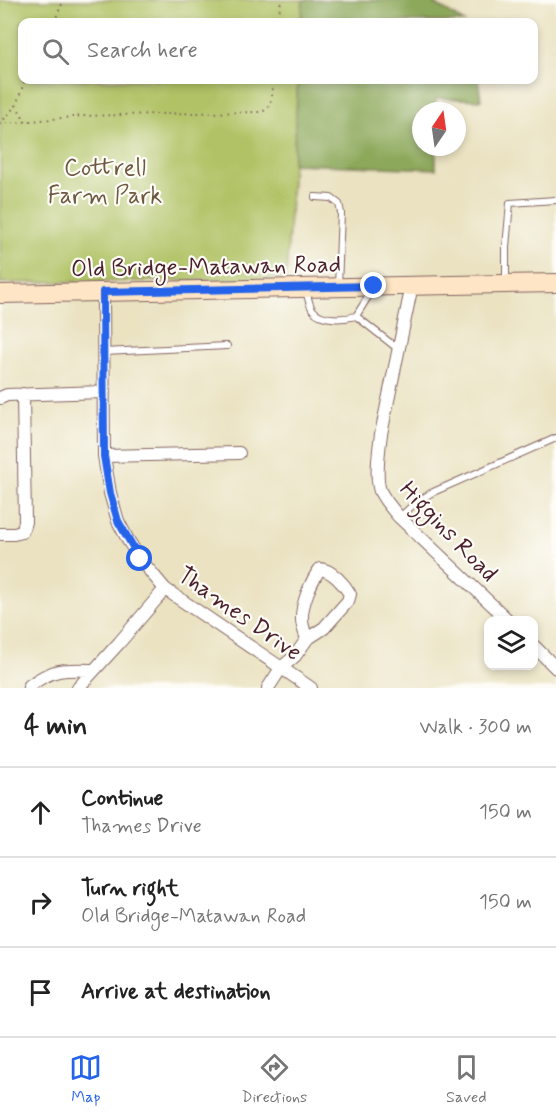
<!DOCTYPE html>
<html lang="en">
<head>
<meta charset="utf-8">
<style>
  :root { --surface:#fff; --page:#f6f6f6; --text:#222; --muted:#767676; --line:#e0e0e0; --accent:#2563eb }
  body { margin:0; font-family:Mynerve,sans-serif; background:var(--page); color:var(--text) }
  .controls { position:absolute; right:18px; bottom:18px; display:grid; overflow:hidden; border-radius:12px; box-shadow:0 3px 9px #0003 }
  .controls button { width:54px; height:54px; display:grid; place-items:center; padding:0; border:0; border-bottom:2px solid var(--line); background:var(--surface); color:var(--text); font:30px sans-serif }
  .compass { position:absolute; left:412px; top:102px; width:54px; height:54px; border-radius:50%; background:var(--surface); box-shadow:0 3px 9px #0003; rotate:13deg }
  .stop { position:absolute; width:18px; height:18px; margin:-14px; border:4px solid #2563eb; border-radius:50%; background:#fff }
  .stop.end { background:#2563eb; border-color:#fff; box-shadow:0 2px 6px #0008 }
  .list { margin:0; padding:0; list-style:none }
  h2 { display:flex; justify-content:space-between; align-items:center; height:78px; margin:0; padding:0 24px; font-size:26px }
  h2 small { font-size:20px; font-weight:400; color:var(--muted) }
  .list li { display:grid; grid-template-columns:39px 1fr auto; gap:18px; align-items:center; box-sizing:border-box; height:90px; padding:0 24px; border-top:2px solid var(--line) }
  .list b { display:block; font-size:22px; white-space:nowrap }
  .list p { margin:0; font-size:20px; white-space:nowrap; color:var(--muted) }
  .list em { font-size:20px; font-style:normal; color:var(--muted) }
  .icon { flex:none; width:33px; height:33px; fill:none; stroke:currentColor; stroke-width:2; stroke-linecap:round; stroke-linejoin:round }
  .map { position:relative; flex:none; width:556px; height:688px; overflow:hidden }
  .search { position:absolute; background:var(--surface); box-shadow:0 3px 9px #0003; left:18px; right:18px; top:18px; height:66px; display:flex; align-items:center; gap:15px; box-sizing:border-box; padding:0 21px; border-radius:12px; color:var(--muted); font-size:22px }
  .sheet { height:348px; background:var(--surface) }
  nav { display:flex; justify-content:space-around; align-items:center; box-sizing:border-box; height:84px; border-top:2px solid var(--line); background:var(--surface); font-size:16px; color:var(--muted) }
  nav a { display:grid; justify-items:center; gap:3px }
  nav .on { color:var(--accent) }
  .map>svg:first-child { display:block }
  .green { fill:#b0c265; stroke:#7d7048; stroke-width:1.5 }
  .forest { fill:#8ca85a; stroke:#6b6442; stroke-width:1.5 }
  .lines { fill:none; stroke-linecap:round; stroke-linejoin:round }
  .service-casing { stroke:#826360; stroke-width:8 }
  .minor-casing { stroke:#826360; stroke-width:14 }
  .secondary-casing { stroke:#826360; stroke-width:20 }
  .path { stroke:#826360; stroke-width:2; stroke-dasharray:1.5 4.5; stroke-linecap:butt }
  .service { stroke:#fff; stroke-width:6 }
  .minor { stroke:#fff; stroke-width:12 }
  .secondary { stroke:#fde5c5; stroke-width:18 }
  .route { stroke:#2563eb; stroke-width:8 }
  .labels { text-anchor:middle; stroke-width:4.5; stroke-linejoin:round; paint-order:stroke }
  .park-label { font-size:24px; fill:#6e583f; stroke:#fdfcf7 }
  .street-label { font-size:24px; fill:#4a1f2b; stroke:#fdfcf7 }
</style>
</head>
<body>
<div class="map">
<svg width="556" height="688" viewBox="0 0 556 688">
  <rect width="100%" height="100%" fill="#fdfcf7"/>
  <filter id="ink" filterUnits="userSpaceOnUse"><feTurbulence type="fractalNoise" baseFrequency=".0167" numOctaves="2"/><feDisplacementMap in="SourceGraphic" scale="12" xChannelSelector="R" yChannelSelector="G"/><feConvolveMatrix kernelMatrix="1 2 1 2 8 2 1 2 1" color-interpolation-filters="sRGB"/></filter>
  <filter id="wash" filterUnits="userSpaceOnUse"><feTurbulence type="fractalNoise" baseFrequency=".008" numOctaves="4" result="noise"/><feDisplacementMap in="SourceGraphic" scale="24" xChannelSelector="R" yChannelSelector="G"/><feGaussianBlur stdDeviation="1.35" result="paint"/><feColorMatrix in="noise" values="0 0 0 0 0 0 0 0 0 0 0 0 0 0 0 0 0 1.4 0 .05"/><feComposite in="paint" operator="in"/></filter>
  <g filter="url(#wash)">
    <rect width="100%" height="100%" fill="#eae2c1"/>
    <path class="green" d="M0,0H303L301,22H22V80H298L286,279L0,283Z"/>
    <path class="forest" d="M303,0H429L464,22H301Z
      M298,80H478L481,100L436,98L435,111H421V147H436V169L293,164Z"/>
  </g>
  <g filter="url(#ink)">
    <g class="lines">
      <defs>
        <path id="service" d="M315,197L331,198L339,204L341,213L338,286
          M506,281V247L510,203L556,200
          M306,291C308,296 309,306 313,310C321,321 345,319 356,316L373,289
          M356,316L398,349
          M104,352L227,346
          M400,517L413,505L431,493L556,438"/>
        <path id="minor" d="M412,285L381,434C379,449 375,477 380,491C385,501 392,509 399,517L508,620
          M103,292L104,456L110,493L118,521L128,540L140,559L165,589L311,688
          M0,398L7,395L104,392
          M104,456L239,453
          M0,534H14L22,532L25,522L23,394
          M320,569C332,570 344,584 350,594L348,601L324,628L307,639C305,633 302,626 302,620C301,605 311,581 320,569Z
          M534,646L556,668
          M29,688V686C53,668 64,669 93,670
          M78,688L119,643L165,589
          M268,688L281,668L295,656L307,639"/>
        <path id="secondary" d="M0,294L556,283"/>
      </defs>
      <use href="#service" class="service-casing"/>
      <use href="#minor" class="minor-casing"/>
      <use href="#secondary" class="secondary-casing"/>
      <path class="path" d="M54,22L62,4V0
        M278,22L281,0
        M16,105L26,122
        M0,124L83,116L195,113L261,112C274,108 272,92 273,80
        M0,124L16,105L25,80"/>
      <use href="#service" class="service"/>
      <use href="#minor" class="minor"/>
      <use href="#secondary" class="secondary"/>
    </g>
  </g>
  <g class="lines" filter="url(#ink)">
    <path class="route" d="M140,559L118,521L110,493L104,456L103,292L374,286"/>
  </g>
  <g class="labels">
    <g class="park-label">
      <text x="105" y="175">Cottrell<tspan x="105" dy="28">Farm Park</tspan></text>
    </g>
    <g class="street-label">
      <text transform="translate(206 266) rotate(-1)" y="8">Old Bridge-Matawan Road</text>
      <text transform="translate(449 531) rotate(46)" y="8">Higgins Road</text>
      <text transform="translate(240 613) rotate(35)" y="8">Thames Drive</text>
    </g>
  </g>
</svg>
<div class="controls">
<button><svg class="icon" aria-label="layers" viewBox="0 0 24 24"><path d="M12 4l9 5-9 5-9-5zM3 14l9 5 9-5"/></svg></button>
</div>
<svg class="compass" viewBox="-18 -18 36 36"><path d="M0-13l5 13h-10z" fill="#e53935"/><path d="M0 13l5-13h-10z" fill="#767676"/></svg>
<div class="stop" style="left:140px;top:559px"></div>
<div class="stop end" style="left:374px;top:286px"></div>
<div class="search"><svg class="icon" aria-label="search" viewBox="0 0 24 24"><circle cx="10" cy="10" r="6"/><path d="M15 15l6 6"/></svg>Search here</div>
</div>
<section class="sheet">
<h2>4 min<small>Walk · 300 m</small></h2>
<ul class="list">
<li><svg class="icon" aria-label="ahead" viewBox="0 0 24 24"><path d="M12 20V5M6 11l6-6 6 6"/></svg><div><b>Continue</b><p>Thames Drive</p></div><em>150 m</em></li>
<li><svg class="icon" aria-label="right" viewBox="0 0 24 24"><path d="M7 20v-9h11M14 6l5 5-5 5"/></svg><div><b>Turn right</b><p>Old Bridge-Matawan Road</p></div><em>150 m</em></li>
<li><svg class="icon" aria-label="arrive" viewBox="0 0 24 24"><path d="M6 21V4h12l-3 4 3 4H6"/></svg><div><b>Arrive at destination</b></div></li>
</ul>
</section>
<nav>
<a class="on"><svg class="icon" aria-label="map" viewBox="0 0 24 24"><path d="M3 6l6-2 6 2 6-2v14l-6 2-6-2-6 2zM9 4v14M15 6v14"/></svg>Map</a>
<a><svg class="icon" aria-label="directions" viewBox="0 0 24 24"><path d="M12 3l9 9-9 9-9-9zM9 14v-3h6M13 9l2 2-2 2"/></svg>Directions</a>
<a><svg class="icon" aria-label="saved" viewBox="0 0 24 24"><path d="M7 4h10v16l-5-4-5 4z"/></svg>Saved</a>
</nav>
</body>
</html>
